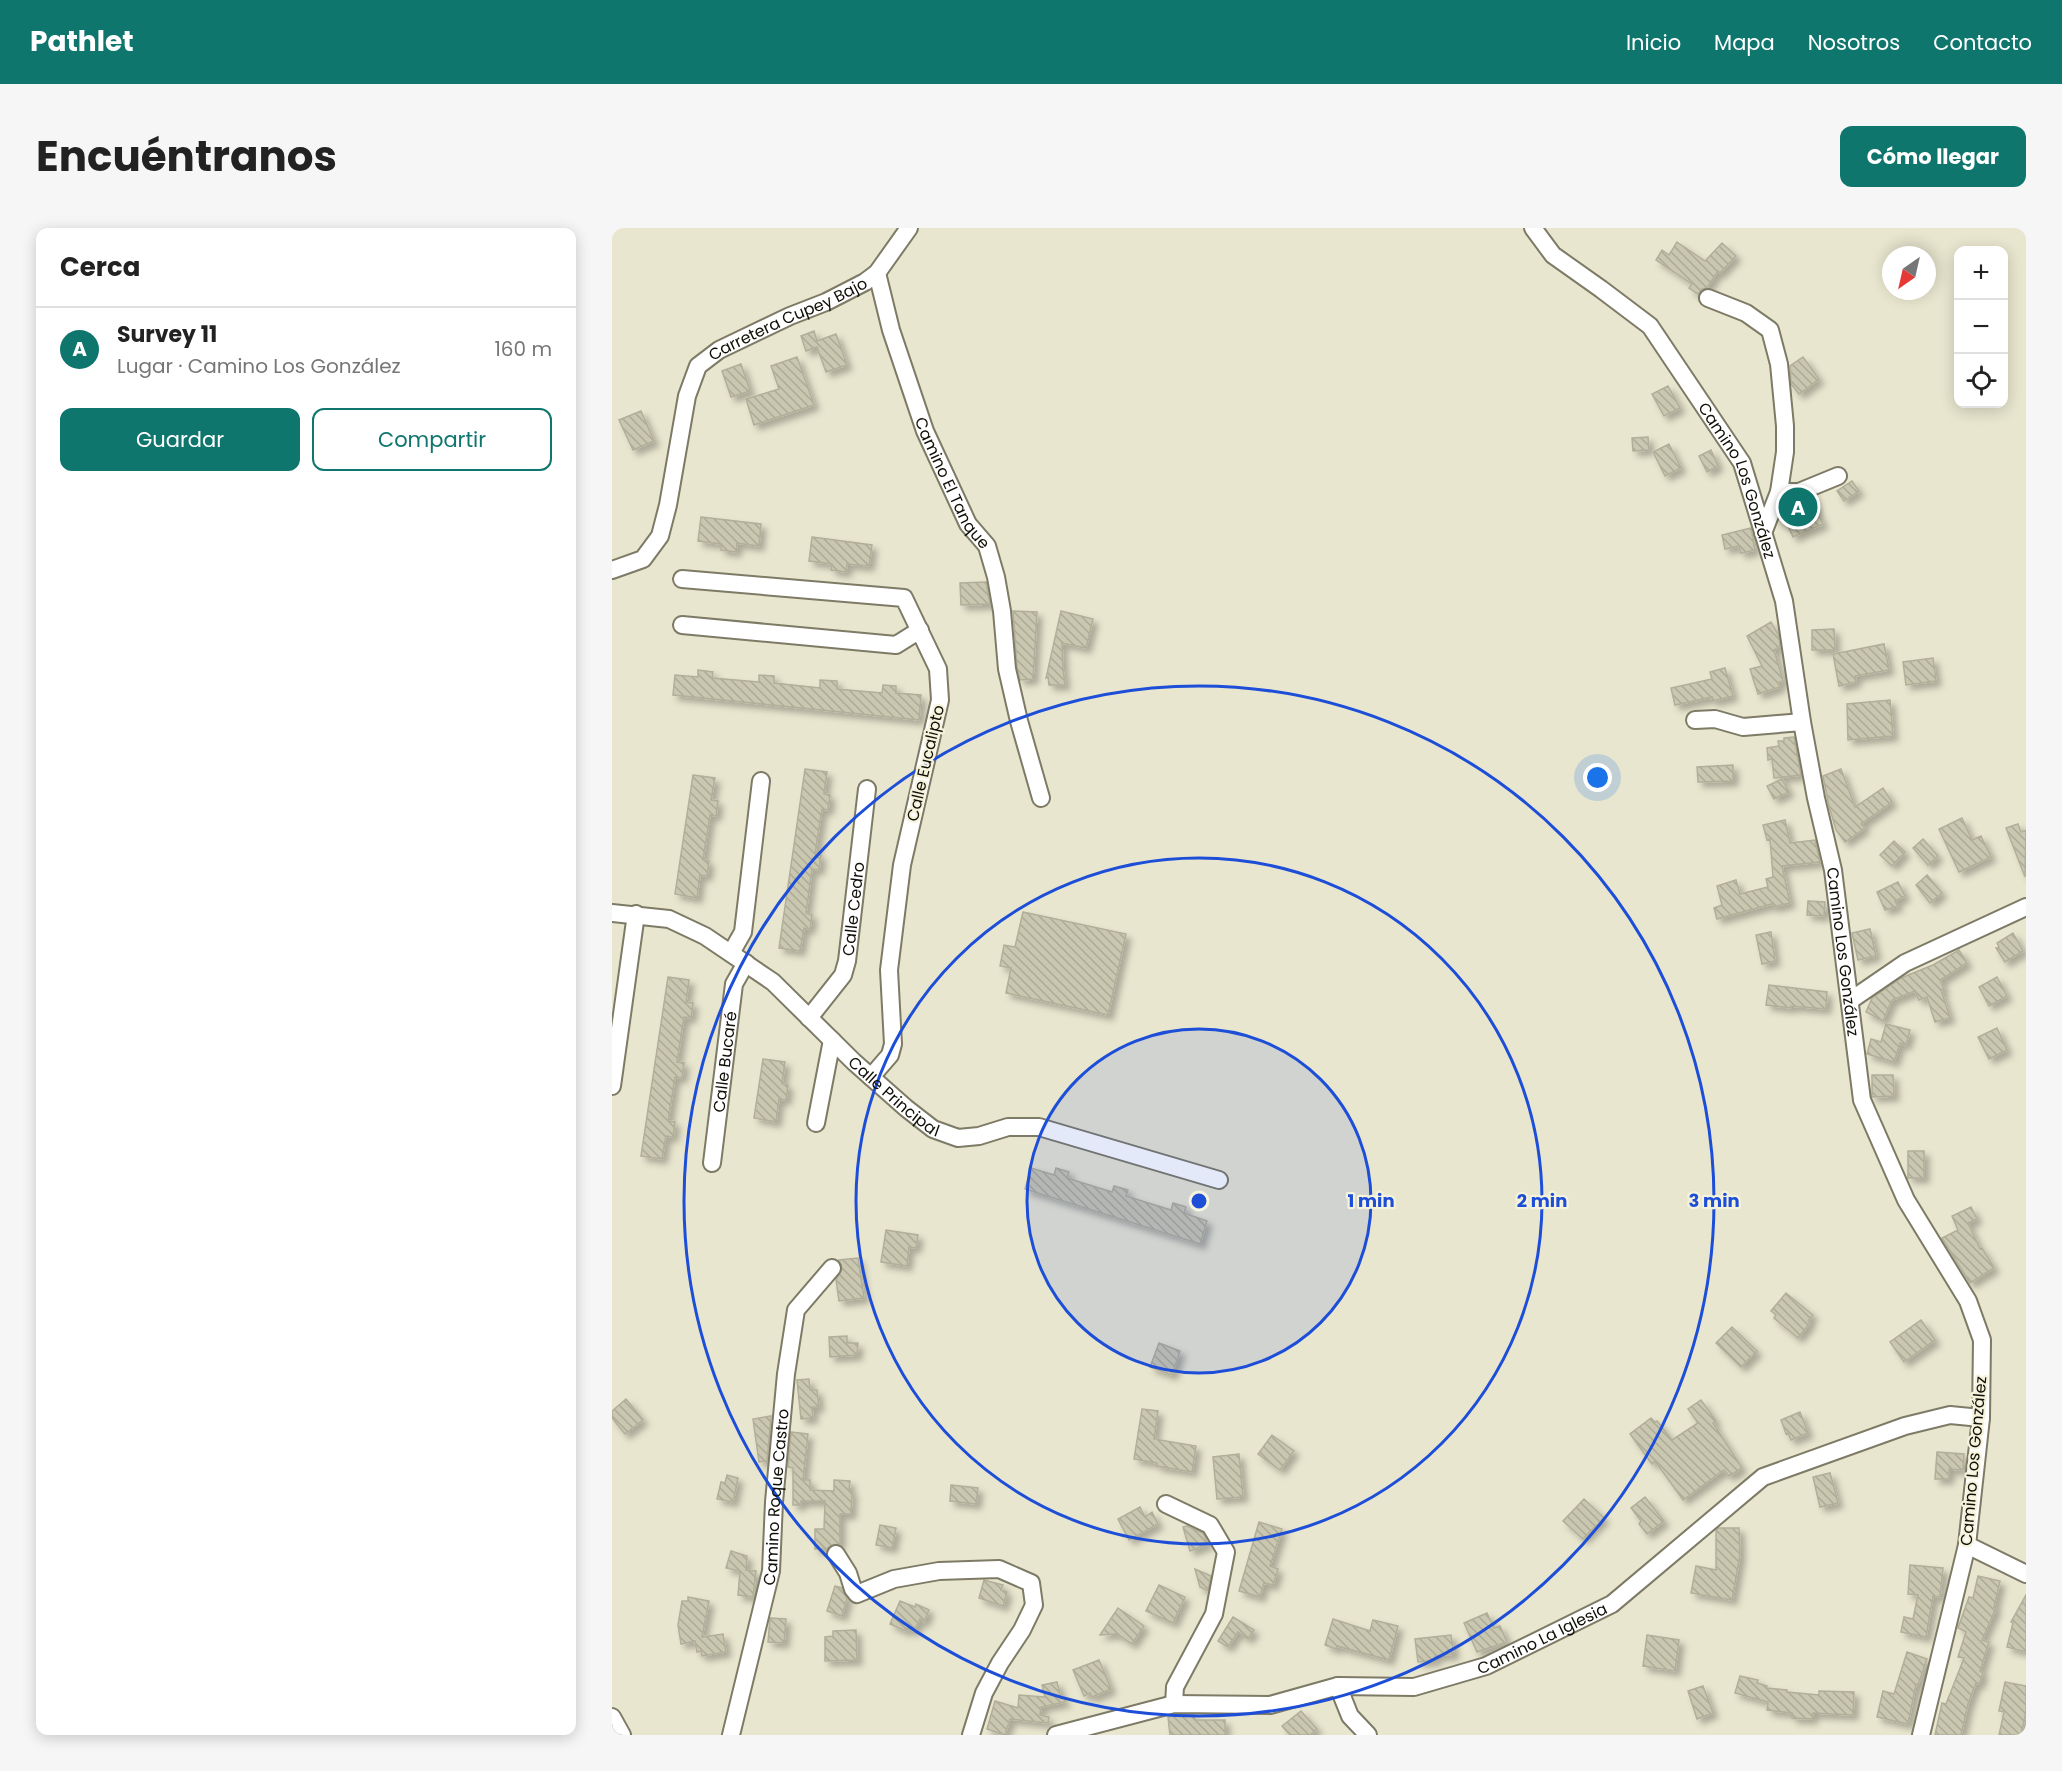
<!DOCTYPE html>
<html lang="es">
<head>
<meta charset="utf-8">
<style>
  :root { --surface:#fff; --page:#f6f6f6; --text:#222; --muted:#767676; --line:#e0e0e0; --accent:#0f766e }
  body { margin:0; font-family:Poppins,sans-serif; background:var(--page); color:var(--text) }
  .controls { position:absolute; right:18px; top:18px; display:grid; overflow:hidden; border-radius:12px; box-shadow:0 3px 15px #0003 }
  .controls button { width:54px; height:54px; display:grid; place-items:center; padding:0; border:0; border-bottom:2px solid var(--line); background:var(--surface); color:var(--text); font:30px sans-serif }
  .compass { position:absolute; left:1270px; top:18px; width:54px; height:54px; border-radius:50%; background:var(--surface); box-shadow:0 3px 15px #0003; rotate:214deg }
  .you { position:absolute; left:986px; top:550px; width:21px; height:21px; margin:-15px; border:4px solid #fff; border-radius:50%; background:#1a73e8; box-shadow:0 0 0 9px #1a73e833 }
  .badge { display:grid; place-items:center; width:39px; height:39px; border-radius:50%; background:var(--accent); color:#fff; font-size:20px; font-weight:700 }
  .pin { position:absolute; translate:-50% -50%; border:3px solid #fff; box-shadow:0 2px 6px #0006 }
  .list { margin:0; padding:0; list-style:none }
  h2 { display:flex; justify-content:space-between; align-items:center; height:78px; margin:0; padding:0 24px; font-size:26px }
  h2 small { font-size:20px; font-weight:400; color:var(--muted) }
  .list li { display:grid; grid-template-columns:39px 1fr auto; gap:18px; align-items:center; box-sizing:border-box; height:84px; padding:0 24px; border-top:2px solid var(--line) }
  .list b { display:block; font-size:22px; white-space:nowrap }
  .list p { margin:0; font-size:20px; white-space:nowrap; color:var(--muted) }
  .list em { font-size:20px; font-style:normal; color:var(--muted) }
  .actions { display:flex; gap:12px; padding:18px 24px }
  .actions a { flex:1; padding:14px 0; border:2px solid var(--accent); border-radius:12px; text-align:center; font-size:21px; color:var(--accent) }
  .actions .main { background:var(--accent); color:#fff }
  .icon { flex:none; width:33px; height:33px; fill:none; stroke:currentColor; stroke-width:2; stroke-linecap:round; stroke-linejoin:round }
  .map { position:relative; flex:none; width:1414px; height:1507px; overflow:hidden; border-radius:12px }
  header { display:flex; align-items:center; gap:36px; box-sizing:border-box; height:84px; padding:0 30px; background:var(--accent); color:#fff }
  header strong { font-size:28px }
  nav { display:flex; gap:33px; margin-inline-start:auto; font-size:21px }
  .intro { display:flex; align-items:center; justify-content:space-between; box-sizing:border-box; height:144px; padding:0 36px }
  h1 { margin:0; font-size:42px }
  .button { padding:15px 27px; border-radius:12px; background:var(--accent); color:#fff; font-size:21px; font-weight:700 }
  main { display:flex; gap:36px; padding:0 36px }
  aside { flex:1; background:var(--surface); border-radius:12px; box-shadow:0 3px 15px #0003 }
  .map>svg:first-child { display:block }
  .building { fill:url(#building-back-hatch); stroke:#b1ae99; stroke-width:1.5; filter:url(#shadow) }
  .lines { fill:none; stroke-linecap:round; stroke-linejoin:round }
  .minor-casing { stroke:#7d7a66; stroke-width:20 }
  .minor { stroke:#fff; stroke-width:16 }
  .ring { fill:none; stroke:#1d4ed8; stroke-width:3 }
  .labels { text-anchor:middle; stroke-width:4.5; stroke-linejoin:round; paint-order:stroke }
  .street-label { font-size:16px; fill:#100f07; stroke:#f6f3dc }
  .centre { fill:#1d4ed8; stroke:#f6f3dc; stroke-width:3 }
  .ring-label { font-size:18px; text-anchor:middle; font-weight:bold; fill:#1d4ed8; stroke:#f6f3dc; stroke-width:4.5; stroke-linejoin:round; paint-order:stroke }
</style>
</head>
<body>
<header>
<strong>Pathlet</strong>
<nav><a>Inicio</a><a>Mapa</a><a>Nosotros</a><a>Contacto</a></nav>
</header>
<div class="intro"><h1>Encuéntranos</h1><a class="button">Cómo llegar</a></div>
<main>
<aside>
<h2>Cerca<small></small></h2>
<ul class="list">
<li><span class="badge">A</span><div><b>Survey 11</b><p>Lugar · Camino Los González</p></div><em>160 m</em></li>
</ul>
<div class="actions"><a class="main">Guardar</a><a>Compartir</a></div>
</aside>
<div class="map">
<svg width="1414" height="1507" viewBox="0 0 1414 1507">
  <defs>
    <pattern id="building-back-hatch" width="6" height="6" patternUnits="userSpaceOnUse" patternTransform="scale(1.5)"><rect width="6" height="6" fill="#cac7b1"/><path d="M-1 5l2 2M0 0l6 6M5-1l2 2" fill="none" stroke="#acaa97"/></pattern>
    <filter id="shadow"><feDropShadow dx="5" dy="5" stdDeviation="3" flood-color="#0004"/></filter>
  </defs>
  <rect width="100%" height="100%" fill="#e9e6cf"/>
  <path class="building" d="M1065,14L1093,33L1110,15L1124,28L1108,45L1106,43L1095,60L1090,61L1086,66L1077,60L1080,56L1044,32L1050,22L1057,27Z
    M202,103L205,113L224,106L235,137L214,144L205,119L194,123L189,108Z
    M185,129L202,177L142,197L134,171L167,161L159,138Z
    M1191,129L1207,151L1187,166L1179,156L1178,138Z
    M129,136L138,163L119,169L110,143Z
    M1056,158L1068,180L1052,188L1040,166Z
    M29,183L42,213L21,222L7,192Z
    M1036,209L1037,222L1021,223L1020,210Z
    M1057,216L1069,240L1053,248L1041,224Z
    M1099,222L1106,238L1095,244L1087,228Z
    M1240,253L1247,263L1232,273L1225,263Z
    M1200,271L1211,296L1181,309L1170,285L1174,274H1183L1184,278Z
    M89,289L149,296L147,318L125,315L124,324L109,322V316L86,313Z
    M1139,300L1143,322L1129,325L1127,318L1113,321L1110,307Z
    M200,309L260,317L257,338L235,336L234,344L219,342L220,336L197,333Z
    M374,354L378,376L349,377L348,355Z
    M401,383L425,384L421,451L408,452L405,439Z
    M449,383L481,391L474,420L450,415L451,441L453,457H437L436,449L434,450Z
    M1159,394L1167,408L1168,418L1162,422L1171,453L1166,455L1168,459L1146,466L1138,441L1150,438L1135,408Z
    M1222,401L1223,422H1200V402Z
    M1272,416L1277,442L1243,448L1244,454L1227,458L1221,426Z
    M1321,430L1324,453L1294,457L1291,434Z
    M1113,440L1121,468L1101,473L1100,469L1063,477L1059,460L1100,451L1098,444Z
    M86,442L101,444L100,450L147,454V447L162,448V455L208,460V452L225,453V461L270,465L271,457L284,458V465L309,467L307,492L61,467L63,447L86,449Z
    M1278,472L1281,508L1236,512L1235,476Z
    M1182,509L1189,547L1162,550L1160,531L1156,532L1155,520L1167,518L1166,513H1172V510Z
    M1121,537V553L1086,554L1085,539Z
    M193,541L215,544L212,566L218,567L216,582L210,581L203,626L209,627L207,642L200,641L194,685L200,687L198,701L192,700L188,723L167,720Z
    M1229,541L1243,579L1271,560L1280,574L1249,596L1253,600L1233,614L1224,602L1217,578L1211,548Z
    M81,547L103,550L99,572L106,573L104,588L98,587L91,632L97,633L95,648L88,647L85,670L63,666Z
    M1170,551L1177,564L1162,571L1155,558Z
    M1350,590L1360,612L1369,608L1379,629L1347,644L1327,601Z
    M1173,592L1178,615L1203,612L1208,634L1170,638L1178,675L1161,679L1160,676L1105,691L1102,680L1110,677L1105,658L1124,652L1128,666L1156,659L1154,651L1161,649L1158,611L1155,612L1151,597Z
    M1406,596L1409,604L1414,602L1413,649L1394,600Z
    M1311,611L1326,628L1316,637L1301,620Z
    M1282,613L1293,624L1280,638L1268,627Z
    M1315,647L1330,665L1318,675L1304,657Z
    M1286,654L1293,668L1283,673L1286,678L1273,682L1265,664Z
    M1196,673L1213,674L1212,688L1195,687Z
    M411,684L514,706L496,787L394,765L399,740L388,738L392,717L403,719Z
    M1258,701L1264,728L1246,732L1240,705Z
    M1159,704L1163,733L1150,736L1144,707Z
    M1401,705L1411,723L1393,734L1384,720L1387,719L1385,715Z
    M1347,722L1355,735L1328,752L1332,761L1329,762L1338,790L1323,794L1315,769L1307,772L1303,763L1280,772L1271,793L1254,784L1260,770L1289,750L1321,737Z
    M56,749L77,752L74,774L81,775L79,790L72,789L65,834L72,835L70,850L63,849L56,893L63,894L61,909L54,908L50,931L29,928Z
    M1385,749L1395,768L1377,778L1367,759Z
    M1157,757L1215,764L1214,781L1179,778V780L1154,777Z
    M1274,796L1298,802L1294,817L1288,815L1282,834L1255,826L1259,811L1269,814Z
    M1385,800L1395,822L1377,831L1366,809Z
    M151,831L173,834L170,856L176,857L174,872L167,871L164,894L142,890Z
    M1260,847H1281L1282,868L1260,869Z
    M1296,923H1312V950H1296Z
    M419,940L442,947L444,940L457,944L455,950L500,964L502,958L516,962L514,968L559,982L561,975L574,979L572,985L595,993L588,1016L413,961Z
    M1359,979L1365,991L1356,995L1368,1021L1370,1020L1382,1040L1358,1055L1330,1010L1346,1002L1340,988Z
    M274,1002L306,1007L304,1020L297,1019L295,1038L269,1034Z
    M246,1030L252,1070L227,1073L224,1052L230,1041L227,1032Z
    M1174,1065L1201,1087L1196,1093L1198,1095L1186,1110L1162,1090L1164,1087L1159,1083Z
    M1309,1092L1323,1112L1292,1134L1278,1114Z
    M1120,1099L1145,1123L1129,1139L1104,1115Z
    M235,1108V1115H246L245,1127L218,1129L217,1109Z
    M547,1115L568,1123L560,1147L538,1139Z
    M197,1151L198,1162H205L207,1179H200L201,1190L189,1191L185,1152Z
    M14,1171L31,1192L13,1206L0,1190V1183Z
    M1089,1172L1104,1193L1101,1195L1130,1240L1117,1248L1112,1242L1071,1272L1043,1233L1040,1236L1018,1206L1039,1190L1043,1194L1045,1193L1060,1212L1086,1195L1076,1181Z
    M530,1181L546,1183L542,1211L584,1218L580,1244L545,1238V1235L522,1231Z
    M1188,1184L1196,1205L1179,1212L1176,1205L1174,1206L1169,1192Z
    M159,1188L155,1233L147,1234L141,1191Z
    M179,1204L196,1206L191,1252H198V1262L222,1263V1252L238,1253L237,1263H240L239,1286H228V1316L219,1317L215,1321H203V1301H212L213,1273H189V1277H181V1240L176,1239Z
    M660,1207L682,1223L668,1242L646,1226Z
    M1325,1224L1352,1226L1351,1242L1337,1241V1251H1323Z
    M627,1226L631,1269L605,1271L601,1229Z
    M1218,1245L1226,1275L1208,1279L1201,1249Z
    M115,1247L126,1250L121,1274L105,1271L109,1254L113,1255Z
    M339,1257L366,1260L364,1276L338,1273Z
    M1033,1269L1052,1293L1035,1306L1027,1296L1029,1293L1019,1280Z
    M972,1271L992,1290L971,1311L951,1293Z
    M528,1279L533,1289L540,1284L546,1296L517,1312L506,1291Z
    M647,1294L670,1301L658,1338L666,1341L661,1357L652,1355L648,1369L627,1363Z
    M268,1297L284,1300L280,1320L264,1317Z
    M575,1298L591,1305L596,1316L578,1323L571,1299Z
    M1106,1300H1127L1128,1327L1120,1372L1079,1365L1084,1338L1104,1342V1302Z
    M119,1323L135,1328L134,1342L144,1343L141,1369L126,1367L128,1343L114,1340Z
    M1298,1337L1331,1340L1328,1369L1321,1368L1314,1409L1289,1404L1292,1389L1301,1391L1306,1367L1296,1366Z
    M583,1341L599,1348L596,1363L588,1359Z
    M1366,1348L1388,1353L1382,1379L1384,1380L1370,1412L1377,1414L1368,1443L1371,1445L1367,1456L1364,1455L1356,1476L1349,1507H1323L1330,1475L1334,1476L1352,1430L1346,1429L1354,1404L1346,1400L1357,1369L1361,1370Z
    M372,1352L391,1357L389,1362L395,1364L391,1378L367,1370Z
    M547,1357L573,1369L561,1395L534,1383Z
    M223,1358L230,1360L235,1371L230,1388L215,1383Z
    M1414,1367V1424L1395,1419L1401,1395L1399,1394Z
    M76,1369L97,1373L90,1409L111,1406L114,1424L90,1428L89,1423L85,1424L83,1413L69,1416L66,1397L70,1373H76Z
    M288,1373L303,1379L304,1376L317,1382L312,1394L308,1391L302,1403L296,1400L294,1403L278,1396Z
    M506,1380L532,1398L520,1416L505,1406L488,1407Z
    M875,1385L882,1400L888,1398L895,1414L865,1424L852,1395Z
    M621,1389L642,1402L636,1411L626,1404L616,1419L606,1413Z
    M158,1390L174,1391L172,1415L156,1414Z
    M721,1391L758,1403L761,1392L786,1398L777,1432L725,1418L724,1421L713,1417Z
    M244,1402L245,1432L213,1433V1409L221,1408V1403Z
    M839,1407L842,1426L823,1428L824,1432L806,1434L803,1411Z
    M1035,1407L1067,1412L1063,1443L1031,1438Z
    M1295,1424L1315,1431L1306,1457L1304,1456L1296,1496L1265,1489L1271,1463L1282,1466Z
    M487,1432L499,1461L480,1469L478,1465L472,1468L461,1442Z
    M1128,1448L1146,1452L1145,1455L1155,1458L1154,1460L1175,1462V1464L1207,1467V1463L1242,1464L1241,1487L1201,1485L1200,1491L1180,1490V1485L1155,1482L1156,1474L1123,1465Z
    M445,1454L449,1470L453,1471V1474L429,1479L428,1487L437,1489L436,1495L398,1491L393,1507L375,1501L383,1473L406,1480L407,1467L433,1469L430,1457Z
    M1393,1454L1414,1458V1484L1409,1507H1387L1392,1484L1387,1483Z
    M1091,1458L1101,1485L1085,1491L1076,1463Z
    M689,1483L705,1501L698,1507H678L670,1498Z
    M571,1487H582L583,1492H613V1507H558L556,1489Z"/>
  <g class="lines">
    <defs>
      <g id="minor">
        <path id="s1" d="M921,0L941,27L989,61L1038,98L1130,235L1172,373L1190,494L1204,570L1221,642L1250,872L1294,972L1356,1073L1370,1112L1369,1190L1355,1317L1309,1507"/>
        <path id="s2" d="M265,45L279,102L313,203L356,296L375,318L384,349L390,383L395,441L407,493L429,570"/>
        <path d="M1096,70L1134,85L1158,102L1167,136L1173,198V224L1167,264L1151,305"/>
        <path d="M1167,264H1187L1226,248"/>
        <path id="s3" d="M0,342L31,331L48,308L56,277L75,168L86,138L107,122L178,88L214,74L253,54L265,45L297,0"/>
        <path d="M70,351L292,370L326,441L328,472L290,637L277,742L281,816L278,827L259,849"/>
        <path d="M70,397L284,417L308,402"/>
        <path d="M1083,492L1103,491L1131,499L1190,494"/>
        <path id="s4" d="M0,685L57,691L93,708L161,754L242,834L294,880L321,901L346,910L367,908L396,899H427L607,952"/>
        <path d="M119,725L131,704L149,553"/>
        <path d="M1239,772L1293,735L1414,679"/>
        <path id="s5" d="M197,790L231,747L235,733L255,561"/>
        <path d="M0,858L24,686"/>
        <path d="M204,895L220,812"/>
        <path id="s6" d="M100,935L122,756L134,735"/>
        <path d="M554,1276L598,1297L614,1324L602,1386L563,1459L562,1476"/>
        <path d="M1355,1317L1414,1346"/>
        <path d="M224,1326L236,1345L241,1361L245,1366L282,1351L327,1343L387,1341L419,1355L422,1377L410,1402L388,1435L372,1465L359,1507"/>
        <path d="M726,1458L738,1488L756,1507"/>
        <path d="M0,1489L10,1507"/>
        <path id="s7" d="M119,1507L159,1343L162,1274L174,1146L184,1082L220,1040"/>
        <path id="s8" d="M444,1507L562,1476L658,1477L726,1458L802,1459L874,1438L1000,1376L1151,1249L1293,1198L1338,1187L1369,1190"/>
      </g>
    </defs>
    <use href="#minor" class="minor-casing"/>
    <use href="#minor" class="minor"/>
  </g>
  <circle cx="587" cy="973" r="172" fill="#1d4ed8" fill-opacity=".12"/>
  <g class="ring">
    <circle cx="587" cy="973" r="172"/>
    <circle cx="587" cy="973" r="343"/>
    <circle cx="587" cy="973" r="515"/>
  </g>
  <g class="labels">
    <g class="street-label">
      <text dy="6" stroke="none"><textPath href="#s3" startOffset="338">Carretera Cupey Bajo</textPath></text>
      <text dy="6" stroke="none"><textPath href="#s2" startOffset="224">Camino El Tanque</textPath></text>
      <text dy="6" stroke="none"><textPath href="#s1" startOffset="333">Camino Los González</textPath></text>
      <text transform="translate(313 535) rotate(-77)" y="6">Calle Eucalipto</text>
      <text dy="6" stroke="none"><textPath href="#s5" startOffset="122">Calle Cedro</textPath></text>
      <text dy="6" stroke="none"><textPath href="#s1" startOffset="819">Camino Los González</textPath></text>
      <text dy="6" stroke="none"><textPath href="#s6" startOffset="102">Calle Bucaré</textPath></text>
      <text dy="6" stroke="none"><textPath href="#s4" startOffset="346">Calle Principal</textPath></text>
      <text transform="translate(1361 1233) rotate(-85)" y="6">Camino Los González</text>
      <text dy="6" stroke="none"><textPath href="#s7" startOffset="243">Camino Roque Castro</textPath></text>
      <text dy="6" stroke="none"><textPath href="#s8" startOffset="502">Camino La Iglesia</textPath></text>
    </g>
  </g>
  <circle cx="587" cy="973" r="9" class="centre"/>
  <g class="ring-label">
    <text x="759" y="979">1 min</text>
    <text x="930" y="979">2 min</text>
    <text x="1102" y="979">3 min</text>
  </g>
</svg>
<div class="controls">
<button>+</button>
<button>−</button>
<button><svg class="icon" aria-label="locate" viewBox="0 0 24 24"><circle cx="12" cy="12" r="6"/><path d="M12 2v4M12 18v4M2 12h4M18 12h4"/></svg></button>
</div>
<svg class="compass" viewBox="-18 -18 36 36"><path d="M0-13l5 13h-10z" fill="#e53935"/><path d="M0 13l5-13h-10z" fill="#767676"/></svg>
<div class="you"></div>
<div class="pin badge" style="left:1186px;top:279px">A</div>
</div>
</main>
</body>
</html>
